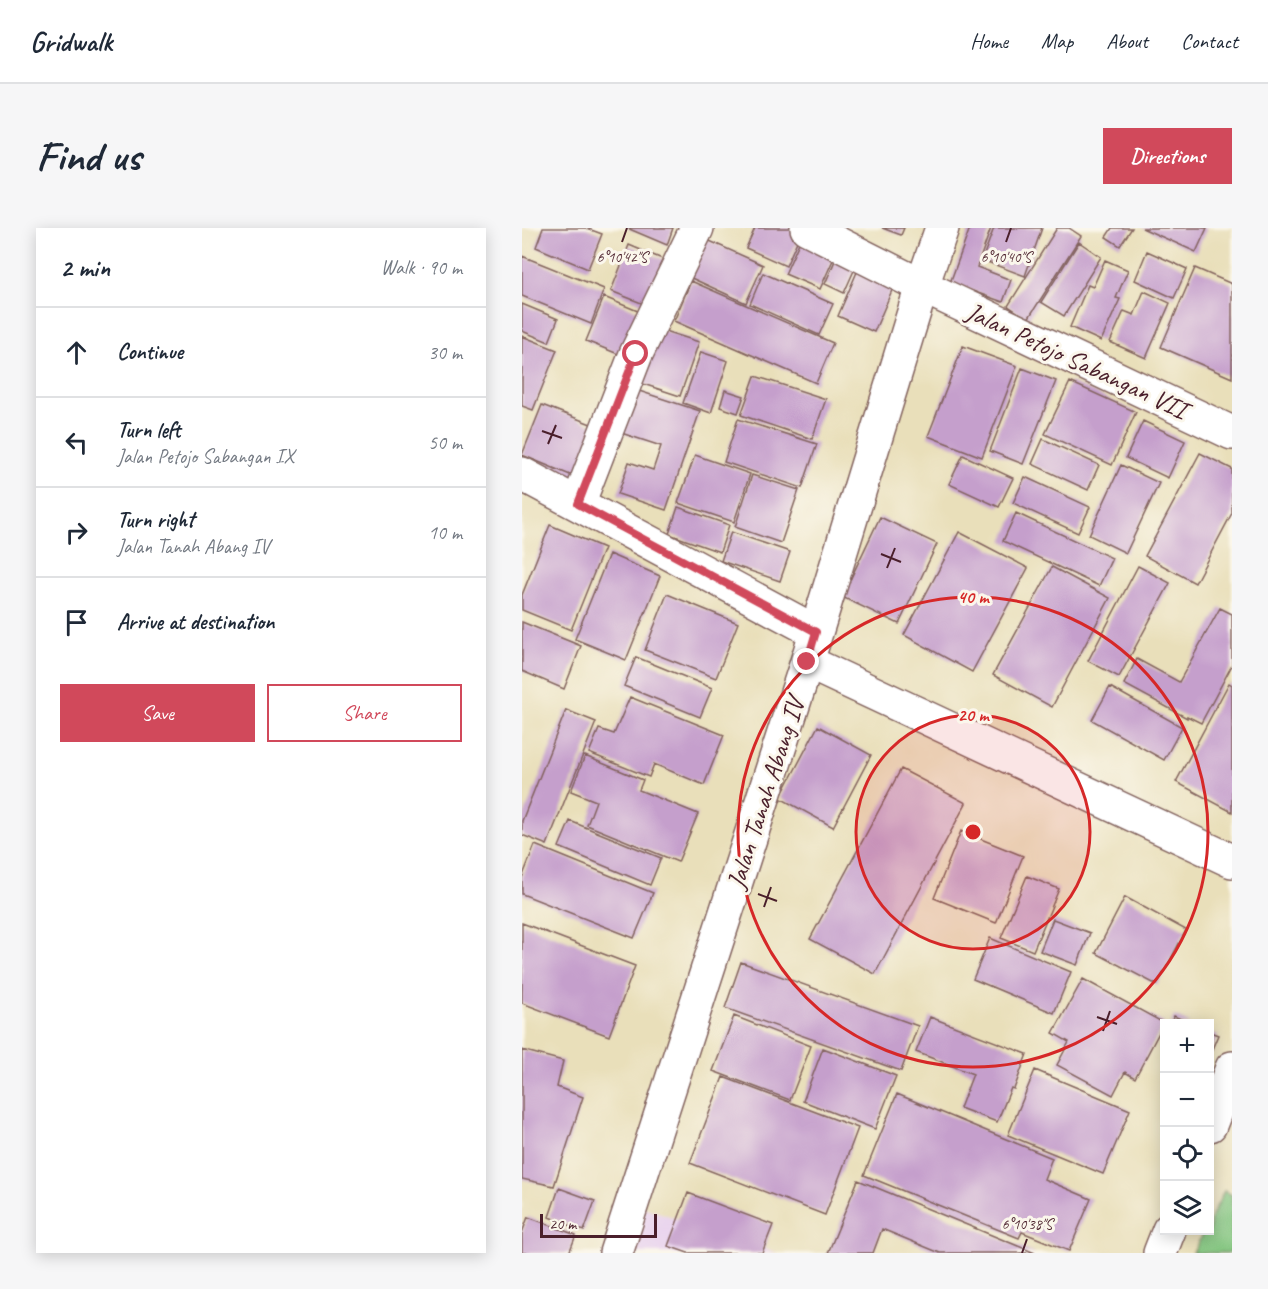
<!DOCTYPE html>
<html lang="en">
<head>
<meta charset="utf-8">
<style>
  :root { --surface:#fff; --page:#f6f6f7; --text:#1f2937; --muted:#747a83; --line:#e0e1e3; --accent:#d1495b }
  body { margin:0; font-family:Caveat,sans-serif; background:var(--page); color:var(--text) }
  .controls { position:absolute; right:18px; bottom:18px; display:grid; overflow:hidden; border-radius:0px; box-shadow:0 3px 15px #0003 }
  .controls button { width:54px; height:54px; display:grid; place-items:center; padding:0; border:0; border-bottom:2px solid var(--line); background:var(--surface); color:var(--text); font:30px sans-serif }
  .scale { position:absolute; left:18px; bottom:15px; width:117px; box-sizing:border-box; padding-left:6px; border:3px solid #4a1f2b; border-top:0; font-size:16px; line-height:21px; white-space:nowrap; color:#4a1f2b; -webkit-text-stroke:4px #fbf7ec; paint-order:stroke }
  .stop { position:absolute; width:18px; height:18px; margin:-14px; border:4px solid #d1495b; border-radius:50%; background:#fff }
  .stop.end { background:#d1495b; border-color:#fff; box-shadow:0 2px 6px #0008 }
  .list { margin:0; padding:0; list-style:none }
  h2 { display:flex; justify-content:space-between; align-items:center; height:78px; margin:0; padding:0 24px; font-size:26px }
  h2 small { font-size:20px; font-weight:400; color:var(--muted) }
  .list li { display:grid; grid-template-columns:39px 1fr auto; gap:18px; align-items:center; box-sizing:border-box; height:90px; padding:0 24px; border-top:2px solid var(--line) }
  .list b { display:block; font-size:22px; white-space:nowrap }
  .list p { margin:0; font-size:20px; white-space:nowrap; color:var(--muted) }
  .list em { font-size:20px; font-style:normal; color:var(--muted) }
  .actions { display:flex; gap:12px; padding:18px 24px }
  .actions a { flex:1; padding:14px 0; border:2px solid var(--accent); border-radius:0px; text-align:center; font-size:21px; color:var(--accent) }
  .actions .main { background:var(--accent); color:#fff }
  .icon { flex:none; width:33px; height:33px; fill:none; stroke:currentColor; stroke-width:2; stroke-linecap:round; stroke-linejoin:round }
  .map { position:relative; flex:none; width:710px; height:1025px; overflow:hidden; border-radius:0px }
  header { display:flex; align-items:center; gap:36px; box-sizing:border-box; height:84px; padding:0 30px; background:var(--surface); border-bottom:2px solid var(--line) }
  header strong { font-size:28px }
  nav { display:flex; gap:33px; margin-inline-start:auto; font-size:21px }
  .intro { display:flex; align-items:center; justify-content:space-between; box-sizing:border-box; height:144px; padding:0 36px }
  h1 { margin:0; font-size:42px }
  .button { padding:15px 27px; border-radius:0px; background:var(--accent); color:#fff; font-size:21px; font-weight:700 }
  main { display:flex; gap:36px; padding:0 36px }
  aside { flex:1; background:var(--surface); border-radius:0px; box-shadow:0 3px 15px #0003 }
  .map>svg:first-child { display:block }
  .built { fill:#e8d2ee }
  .green { fill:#82c57f; stroke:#667255; stroke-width:1.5 }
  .building { fill:#c59fcc }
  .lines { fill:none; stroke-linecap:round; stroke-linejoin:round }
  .minor-casing { stroke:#82625d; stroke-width:36 }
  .minor { stroke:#fff; stroke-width:33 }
  .route { stroke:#d1495b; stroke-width:8 }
  .ticks { fill:none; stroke:#4a1f2b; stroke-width:2 }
  .ring { fill:none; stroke:#d62828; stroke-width:3 }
  .labels { text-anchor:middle; stroke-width:6; stroke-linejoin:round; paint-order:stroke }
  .street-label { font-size:26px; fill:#4a1f2b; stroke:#fbf7ec }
  .ticks-label { font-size:15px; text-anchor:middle; fill:#4a1f2b; stroke:#fbf7ec; stroke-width:6; stroke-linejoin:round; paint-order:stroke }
  .centre { fill:#d62828; stroke:#fbf7ec; stroke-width:3 }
  .ring-label { font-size:18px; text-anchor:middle; font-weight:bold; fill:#d62828; stroke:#fbf7ec; stroke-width:6; stroke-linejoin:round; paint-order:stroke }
</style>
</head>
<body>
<header>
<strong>Gridwalk</strong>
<nav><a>Home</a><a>Map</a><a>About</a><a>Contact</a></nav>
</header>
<div class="intro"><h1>Find us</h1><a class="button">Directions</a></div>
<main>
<aside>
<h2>2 min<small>Walk · 90 m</small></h2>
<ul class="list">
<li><svg class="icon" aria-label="ahead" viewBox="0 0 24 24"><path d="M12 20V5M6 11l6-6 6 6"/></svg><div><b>Continue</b></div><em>30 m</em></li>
<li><svg class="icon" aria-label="left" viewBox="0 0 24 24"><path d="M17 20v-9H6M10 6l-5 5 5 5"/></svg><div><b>Turn left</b><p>Jalan Petojo Sabangan IX</p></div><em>50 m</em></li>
<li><svg class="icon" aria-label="right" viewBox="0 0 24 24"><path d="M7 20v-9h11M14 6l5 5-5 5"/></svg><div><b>Turn right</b><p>Jalan Tanah Abang IV</p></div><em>10 m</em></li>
<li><svg class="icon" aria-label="arrive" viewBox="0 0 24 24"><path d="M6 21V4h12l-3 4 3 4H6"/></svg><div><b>Arrive at destination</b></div></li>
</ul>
<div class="actions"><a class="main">Save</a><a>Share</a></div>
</aside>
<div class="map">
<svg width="710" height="1025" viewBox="0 0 710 1025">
  <rect width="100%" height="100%" fill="#fbf7ec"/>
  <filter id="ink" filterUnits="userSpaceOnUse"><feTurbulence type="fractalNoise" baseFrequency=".0167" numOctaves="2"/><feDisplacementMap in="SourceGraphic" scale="12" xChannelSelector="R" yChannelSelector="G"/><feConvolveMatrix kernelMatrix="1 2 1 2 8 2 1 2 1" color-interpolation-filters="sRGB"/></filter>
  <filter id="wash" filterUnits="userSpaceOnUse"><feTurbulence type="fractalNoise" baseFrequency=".008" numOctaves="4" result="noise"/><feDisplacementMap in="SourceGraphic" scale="24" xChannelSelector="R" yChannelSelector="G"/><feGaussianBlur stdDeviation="1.35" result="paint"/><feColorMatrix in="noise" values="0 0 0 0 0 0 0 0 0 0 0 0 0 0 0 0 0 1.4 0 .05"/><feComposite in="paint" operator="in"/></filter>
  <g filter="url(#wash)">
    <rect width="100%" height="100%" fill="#e9dfba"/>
    <path class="built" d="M121,979L255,1025H104Z"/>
    <path class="green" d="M702,963L710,967V1025H671L682,1003L688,1002V992Z"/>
    <g id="blocks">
      <path class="building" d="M21,0H64L80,6L66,41L14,19Z
        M105,0H151L145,17Z
        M233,0H275L280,2L264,38L224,20Z
        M360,0H382L379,7Z
        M448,0H469L455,39L489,52L481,74L428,55Z
        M472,0H520L503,48L460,32Z
        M535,0H547L559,8L506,91L486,78Z
        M590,0H610L598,18L584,9Z
        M620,0H685L674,24Z
        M280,8L315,23L298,61L263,46Z
        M181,10L241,37L224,75L165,48Z
        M557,14L579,29L542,88L519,74Z
        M107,17L145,33L127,78L89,63Z
        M318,21L338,29L322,65L303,56Z
        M625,23L665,41L652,70L613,52Z
        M0,28L82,61L69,96L0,68Z
        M583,32L606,42L594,70L598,71L579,113L548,99L566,57L571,59Z
        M338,37L374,53L352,104L316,88Z
        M673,40L710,56V150L639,119Z
        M241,45L311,76L297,107L228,76Z
        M169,53L311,115L294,155L152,93Z
        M622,63L648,75L624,130L588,114L602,83L612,87Z
        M82,69L123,86L106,130L64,113Z
        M0,76L36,91L27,114L0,103Z
        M133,100L177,114L158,168L115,154Z
        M0,108L35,122L11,182L0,178Z
        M441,118L495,138L460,229L406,208Z
        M179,124L206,133L189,185L161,175Z
        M500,140L534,153L501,236L468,223Z
        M233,148L304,171L290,211L219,187Z
        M548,154L614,184L590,237L523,206Z
        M105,159L178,183L144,282L96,266L107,234L131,242L139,218L90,202Z
        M203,162L222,168L216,185L198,179Z
        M20,177L74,198L53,249L0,227Z
        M216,191L295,216L280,260L202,234Z
        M621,193L663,213L646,250L604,230Z
        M521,211L577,237L566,262L510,236Z
        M678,225L710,241V285L673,355L623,328Z
        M173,227L228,246L212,294L156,275Z
        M441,227L491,250L477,279L427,256Z
        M599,237L637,255L604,325L567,307Z
        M230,247L277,262L259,315L213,299Z
        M503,249L568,279L556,305L491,275Z
        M156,279L207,297L198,324L147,306Z
        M494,285L590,330L577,358L481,313Z
        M358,289L415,316L377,396L320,369Z
        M28,297L82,320L49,402L0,382V367Z
        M209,304L268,324L258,353L199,333Z
        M437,304L506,340L450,444L382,407Z
        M87,326L138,348L104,432L53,411Z
        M616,338L648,355L597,449L566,433Z
        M530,339L588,370L530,479L471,447Z
        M145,366L216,395L194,450L123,422Z
        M698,380L710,386V437L679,495L665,488V490L602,456L615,431L657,454Z
        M0,394L59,418L42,461L0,443Z
        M114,429L190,460L178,489L102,458Z
        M707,455L710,457V584L654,554Z
        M588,459L660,499L642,532L570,492Z
        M108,469L202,507L182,557L132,536L127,549L67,525L77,501L92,506Z
        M44,482L74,494L25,617L0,607V593Z
        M296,498L349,527L311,599L258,570Z
        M63,528L121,552L117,562L176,586L156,634L65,597L74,573L49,563Z
        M379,541L444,575L353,746L288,711Z
        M48,593L139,630L128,657L37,619Z
        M439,603L501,628L474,695L412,670Z
        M13,617L131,665L112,710L0,666V650Z
        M505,648L537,661L511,723L479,710Z
        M603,669L664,702L635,757L574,725Z
        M531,691L568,705L555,737L518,723Z
        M0,695L113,738L87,808L0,775Z
        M468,710L549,744L532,785L451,751Z
        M219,734L396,798L379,843L203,780Z
        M561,751L642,795L613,850L603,844L591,867L535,837L547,814L531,805Z
        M212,788L289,818L268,872L191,843Z
        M652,788L669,796H649Z
        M408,789L505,826L492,861L489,860L475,894L438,880L451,846L394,824Z
        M688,804L696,807L688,826Z
        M301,820L374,848L353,901L281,873Z
        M0,822L41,833L35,859L61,869L32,958L0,951Z
        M513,842L608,882L581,946L486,907Z
        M201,849L336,900L303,987L168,935Z
        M375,866L530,930L522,951L569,971L547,1023L500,1004L497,1010L342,947Z
        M336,952L513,1025H418L360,1001L351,1025H306Z
        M37,960L73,973L62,1003L27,989Z
        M166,965L251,997L240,1025H166L146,1018Z
        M6,989L54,1007L47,1025H0V1005Z"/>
    </g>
  </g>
  <g filter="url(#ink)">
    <use href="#blocks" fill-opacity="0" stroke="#82625d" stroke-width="1.5"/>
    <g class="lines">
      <defs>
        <path id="minor" d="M285,0L400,58L710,205
          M0,246L294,404
          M56,276L114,126L175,0
          M285,434L710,633
          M688,897L710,840
          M94,1025L285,434L400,58L420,0
          M638,1025L647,1002"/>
      </defs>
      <use href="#minor" class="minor-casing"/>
      <use href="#minor" class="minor"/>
    </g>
  </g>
  <g class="lines" filter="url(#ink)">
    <path class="route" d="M114,126L56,276L294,404L285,434"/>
  </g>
  <path class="ticks" d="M100,14L105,0M484,14L489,0M20,203L40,210M26,216L34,197M359,326L379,334M365,340L373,320M236,666L255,673M242,679L249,659M575,789L595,796M581,803L588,783M500,1025L505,1011"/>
  <circle cx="451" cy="604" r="117" fill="#d62828" fill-opacity=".12"/>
  <g class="ring">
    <circle cx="451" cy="604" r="117"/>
    <circle cx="451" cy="604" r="235"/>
  </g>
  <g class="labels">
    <g class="street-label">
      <text transform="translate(555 132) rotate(25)" y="9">Jalan Petojo Sabangan VII</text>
      <text transform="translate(243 565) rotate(-72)" y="9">Jalan Tanah Abang IV</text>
    </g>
  </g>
  <g class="ticks-label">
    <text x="100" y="34">6°10'42"S</text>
    <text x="484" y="34">6°10'40"S</text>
    <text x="505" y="1001">6°10'38"S</text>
  </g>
  <circle cx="451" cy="604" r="9" class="centre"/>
  <g class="ring-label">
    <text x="451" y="375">40 m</text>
    <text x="451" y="493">20 m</text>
  </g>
</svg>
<div class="controls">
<button>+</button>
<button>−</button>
<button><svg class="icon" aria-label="locate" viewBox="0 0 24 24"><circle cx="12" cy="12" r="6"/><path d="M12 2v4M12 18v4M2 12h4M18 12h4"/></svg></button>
<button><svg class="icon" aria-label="layers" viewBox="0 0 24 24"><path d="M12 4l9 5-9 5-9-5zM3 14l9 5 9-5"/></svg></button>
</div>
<div class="scale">20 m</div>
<div class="stop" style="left:114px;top:126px"></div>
<div class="stop end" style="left:285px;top:434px"></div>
</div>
</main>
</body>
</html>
